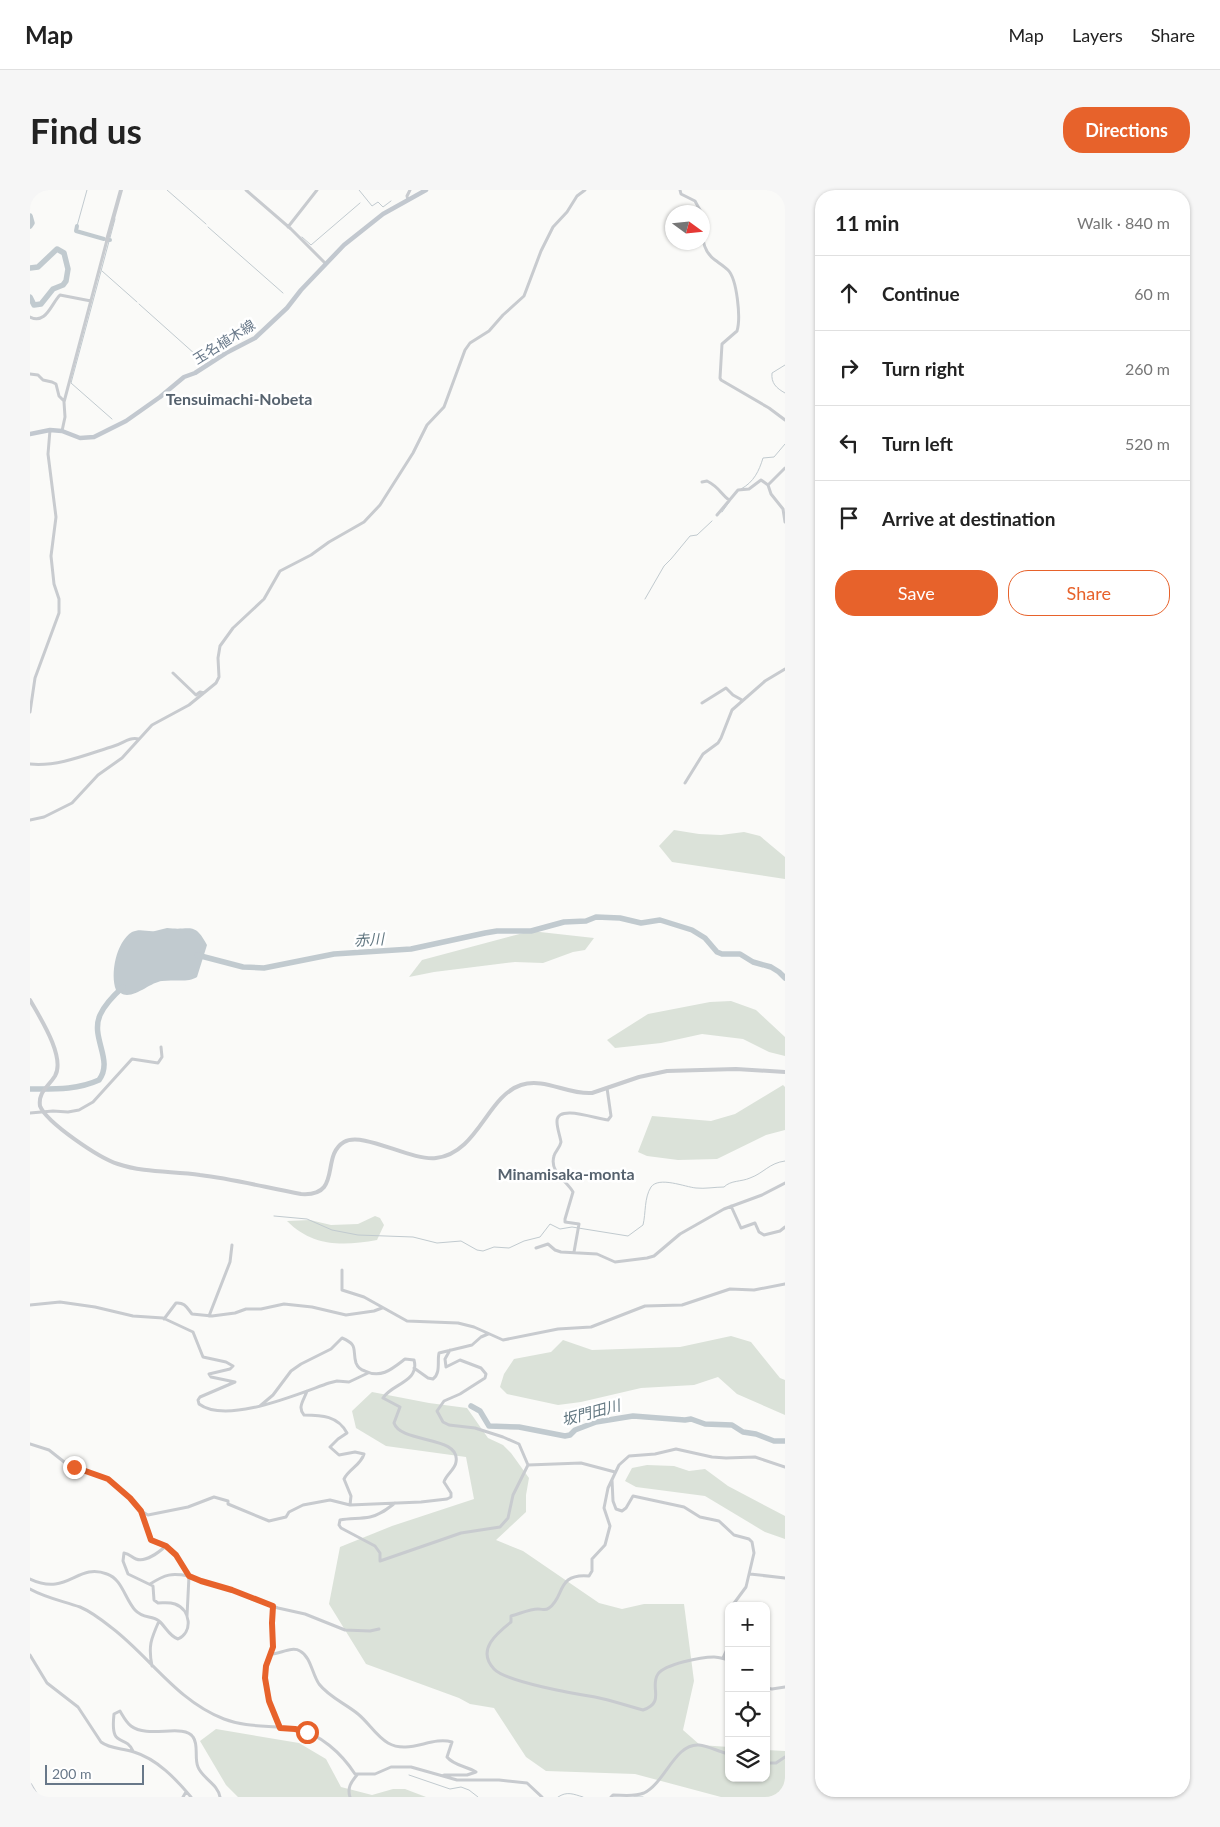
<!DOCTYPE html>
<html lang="en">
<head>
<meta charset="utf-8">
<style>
  :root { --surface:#fff; --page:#f6f6f6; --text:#222; --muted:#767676; --line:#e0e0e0; --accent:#e7622b }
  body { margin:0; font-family:Lato,"Noto Sans JP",sans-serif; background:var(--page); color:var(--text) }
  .controls { position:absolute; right:15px; bottom:15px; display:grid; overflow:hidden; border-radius:10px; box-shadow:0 1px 4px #0004 }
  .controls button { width:45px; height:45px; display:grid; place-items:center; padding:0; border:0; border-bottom:1px solid var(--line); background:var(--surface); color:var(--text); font:25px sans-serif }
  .compass { position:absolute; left:635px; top:15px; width:45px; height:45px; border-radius:50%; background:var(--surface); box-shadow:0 1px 4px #0004; rotate:105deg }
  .scale { position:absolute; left:15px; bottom:12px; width:99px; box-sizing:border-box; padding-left:5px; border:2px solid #687889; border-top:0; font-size:14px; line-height:18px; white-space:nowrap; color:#687889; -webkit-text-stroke:4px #fff; paint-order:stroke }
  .stop { position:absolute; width:15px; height:15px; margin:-11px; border:4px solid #e7622b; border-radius:50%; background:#fff }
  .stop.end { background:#e7622b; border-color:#fff; box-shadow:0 1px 5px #0008 }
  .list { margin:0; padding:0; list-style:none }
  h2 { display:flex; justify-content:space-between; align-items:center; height:65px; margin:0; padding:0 20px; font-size:21px }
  h2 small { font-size:16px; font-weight:400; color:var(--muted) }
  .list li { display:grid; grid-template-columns:32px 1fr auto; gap:15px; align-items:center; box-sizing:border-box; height:75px; padding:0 20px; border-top:1px solid var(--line) }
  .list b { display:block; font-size:19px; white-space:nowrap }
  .list em { font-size:16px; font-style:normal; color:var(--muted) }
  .actions { display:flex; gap:10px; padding:15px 20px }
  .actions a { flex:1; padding:11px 0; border:1px solid var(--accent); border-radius:20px; text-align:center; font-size:18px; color:var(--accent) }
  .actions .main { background:var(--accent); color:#fff }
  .icon { flex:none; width:28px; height:28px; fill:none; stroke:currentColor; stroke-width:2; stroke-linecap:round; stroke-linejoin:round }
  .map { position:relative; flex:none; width:755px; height:1607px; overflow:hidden; border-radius:20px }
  header { display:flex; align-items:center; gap:30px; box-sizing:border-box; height:70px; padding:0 25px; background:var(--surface); border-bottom:1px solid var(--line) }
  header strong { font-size:24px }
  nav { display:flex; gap:28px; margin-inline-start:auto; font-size:18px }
  .intro { display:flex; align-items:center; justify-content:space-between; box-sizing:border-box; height:120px; padding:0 30px }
  h1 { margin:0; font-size:35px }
  .button { padding:12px 22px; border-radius:20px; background:var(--accent); color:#fff; font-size:18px; font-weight:700 }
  main { display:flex; gap:30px; padding:0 30px }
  aside { flex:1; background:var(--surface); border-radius:20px; box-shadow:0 1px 4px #0004 }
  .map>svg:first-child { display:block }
  .green { fill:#dbe2d9 }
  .water { fill:#c1cacf }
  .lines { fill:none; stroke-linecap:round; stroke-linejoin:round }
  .stream { stroke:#c1cacf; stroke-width:1 }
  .canal { stroke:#c1cacf; stroke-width:4 }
  .river { stroke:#c1cacf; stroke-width:5.5 }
  .minor { stroke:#c8cbcf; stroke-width:3 }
  .tertiary { stroke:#c8cbcf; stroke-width:4 }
  .secondary { stroke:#c2c8cf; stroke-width:4.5 }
  .route { stroke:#e7622b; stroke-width:6 }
  .labels { text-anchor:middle; stroke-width:5; stroke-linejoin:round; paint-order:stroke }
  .street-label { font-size:14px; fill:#687889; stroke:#fff }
  .water-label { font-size:15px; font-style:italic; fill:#647983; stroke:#fff }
  .quarter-label { font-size:16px; font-weight:bold; fill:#56626e; stroke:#fff }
</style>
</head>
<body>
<header>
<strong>Map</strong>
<nav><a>Map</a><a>Layers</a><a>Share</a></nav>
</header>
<div class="intro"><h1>Find us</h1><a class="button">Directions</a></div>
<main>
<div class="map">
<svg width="755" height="1607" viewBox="0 0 755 1607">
  <rect width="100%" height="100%" fill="#fafaf8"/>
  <path class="green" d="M644,640L669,644L691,645L714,642L730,646L755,667V689L642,672L629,656Z
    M501,741L564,748L555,760L543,762L513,773L485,772L404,782L379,787L392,770Z
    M701,811L726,820L755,847V866L739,862L713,849L672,844L631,853L585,858L577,850L618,824L680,812Z
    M753,895L755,897V940L736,945L687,969L648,970L617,966L608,962L622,926L681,931L705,924Z
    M345,1026L350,1028L354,1035L347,1050C313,1056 283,1057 257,1031L280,1030L301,1035L328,1034Z
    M701,1146L721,1152L750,1188L755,1190V1225L707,1204L688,1187L664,1195L611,1198L551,1212L528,1215L477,1204L470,1197L474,1184L484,1169L521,1162L533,1150L562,1160L650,1157Z
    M342,1202L399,1213L437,1218L458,1248L473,1255L481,1263L499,1288L496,1305V1322L466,1350L493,1361L569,1413L592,1419L614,1414H654L664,1491L653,1540L670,1555L699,1557V1588H736V1560L755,1561V1607H691L605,1584L516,1581L496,1567L464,1518L440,1514L429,1508L336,1474L299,1414L310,1357L362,1336L444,1309L436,1267L356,1256L326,1238L322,1221Z
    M617,1275L644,1276L659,1281L675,1279L698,1296L755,1326V1349L735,1342L675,1306L606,1297L595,1291L602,1278Z
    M186,1539L269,1553L296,1569L311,1597L342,1605L363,1599H375L396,1607H208L196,1595L170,1551Z"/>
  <path class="water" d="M137,738C161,741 164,731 177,755L167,787C158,793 143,789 132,791C122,792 108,805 97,805C92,805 90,802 86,800C80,784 86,752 102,742C110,738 117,742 125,741C129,740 133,739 137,738Z"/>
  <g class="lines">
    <path class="stream" d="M137,0L176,34
      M329,0L342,16L348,12L353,17L361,11
      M47,36L57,0
      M178,37L253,103
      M272,47L281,55L330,13
      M72,81L107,112
      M109,114L175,173
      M755,175L742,183C741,193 746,198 755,203
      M82,229L41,193L85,29
      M711,299C724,292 729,281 733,268L744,267L755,254
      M692,322L700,311
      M615,409L634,376L641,369L660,346L667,345L682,331
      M244,1026L277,1029L302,1040L328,1045L383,1047L407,1053L431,1051L447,1060L453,1061L464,1057L479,1058L494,1051L510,1047L520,1034L530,1039L542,1037L598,1046L613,1035C616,1023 614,1008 621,997C629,986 655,997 666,998C675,999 685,997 694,997C701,990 711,992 720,988C734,983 739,973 755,971
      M379,1585L420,1599L431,1597L439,1600L448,1607
      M528,1607C537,1601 543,1604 553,1607
      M604,1607H613"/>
    <path class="canal" d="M47,36L46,41L74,49
      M79,50H80"/>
    <path class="river" d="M0,2L2,0
      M0,26L2,33L0,36
      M0,78L8,77L27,59L34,63L38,79L36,91L33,95L23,99L11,114L4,115L0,107
      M167,765L213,777L234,778L304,764L381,759L455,743L467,741H501L534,732L556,731L566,727L590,728L611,733L630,730L662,740L675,748L687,762L692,764H710L723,772L741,777L749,782L755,788
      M0,899C25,899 47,900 69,890C84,870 60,848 70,825C75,814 84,805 93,797
      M441,1216L450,1221L459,1236L489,1237L535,1246L540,1245L545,1240L566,1232L603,1226L655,1230L661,1229L675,1234L702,1235L713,1242L726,1244L744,1251H755"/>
    <path class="minor" d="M216,0L261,39L295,73
      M650,0L651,4L665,11L671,22
      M378,10L377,6L380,0
      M258,37L287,0
      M672,39C673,52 674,62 685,70C689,73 694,76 698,80C707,89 711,128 707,141L692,154L690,188L691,190L739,218L755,230
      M0,127C16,135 21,114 30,105L61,111
      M0,184L8,185L13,190L22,192L26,194L29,206L34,211
      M32,241L35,227L34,212L77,50
      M672,292L677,291C689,297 690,303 699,310
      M738,295L741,304L753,319L755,332
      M687,325L708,300L719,299L731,290L738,295L755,278
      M143,483L166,505L170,502L174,503
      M672,513L696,498L703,505L712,510
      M0,522L5,488L29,423V409L24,394L21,366L26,327L18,264L20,240
      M0,574C28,577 58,564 84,556C94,553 98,547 109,549
      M655,593L673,564L688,553L691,548L702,520L735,491L755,479
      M0,630L14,627L42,613L68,585L92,568L122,535L159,515L186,493L189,487L188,468L190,456L203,438L234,409L250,381L281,365L299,352L334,332L350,315L383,263L397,235L414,217L435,160L440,153L459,141L473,125L494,106L511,61L523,37L537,22L547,6L555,0
      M0,923L23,921L38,922L49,920L63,912L102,869L128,873L132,867L131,857
      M701,1016L711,1038L725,1033L729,1042L734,1045L750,1041L755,1037
      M506,1058L518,1054L525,1060L531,1062L567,1064L585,1072L617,1068L624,1066L650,1044L694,1019L732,1005L755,993
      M544,1062L549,1034L535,1032V1029L543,1002C537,991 519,982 524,966C525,961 530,958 531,952C530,946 527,938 527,932C526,913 569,930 578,930L581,926L577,898
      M312,1080V1100L334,1107L377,1131L428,1133L444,1137L473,1150L528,1139L561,1137L615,1116L652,1115L700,1099L724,1100L755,1094
      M0,1115L30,1112L65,1117L103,1126L133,1128L163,1142L173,1167L196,1172L203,1176L200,1179L179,1184L181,1187L205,1192L170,1207L168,1210L169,1214C197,1235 270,1203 299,1193L307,1191L319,1192L338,1183
      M179,1126L200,1072L202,1055
      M134,1129L146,1113C155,1112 157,1118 162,1124L182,1126L205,1123L216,1119H231L254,1114L282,1117L316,1125L344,1121L352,1118
      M420,1160L415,1169L416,1177L430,1170L451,1178L456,1184L455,1188L430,1204L414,1211L407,1221L413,1232L419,1235L445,1238L473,1247L489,1254L498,1275
      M384,1178L398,1188L403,1189C411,1183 407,1171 409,1163L442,1155L451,1147L458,1144
      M277,1201C274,1210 267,1217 274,1225C292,1225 308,1226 317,1243L308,1249L300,1257L309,1265L325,1262L334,1264C331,1275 319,1279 314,1289L321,1306L320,1315
      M0,1254L19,1260L38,1275L78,1289L96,1304L111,1321L118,1325L158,1317L184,1307L198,1311V1314L239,1331L256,1327L259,1322L273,1315L300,1310L320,1315L391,1312L417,1309L421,1307V1303L414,1292C416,1284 425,1280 426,1272C431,1245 371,1254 364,1233L370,1217L353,1208C361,1194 390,1192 384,1170L375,1169C362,1179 351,1189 335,1181C331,1180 328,1178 326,1173C322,1160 329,1155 312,1148L301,1159L271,1174L261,1181L243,1205L230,1216
      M498,1275L551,1273L585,1282
      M582,1290L583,1311L586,1319L592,1321L596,1318L603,1306L654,1317L670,1327L689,1331L704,1345L719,1349L722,1352L724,1363L716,1397L702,1416
      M365,1313C357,1319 350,1325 340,1327C330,1329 320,1328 310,1330L309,1335L311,1338L345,1356L350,1363V1371L431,1343L470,1337L478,1328L483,1305L498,1275
      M111,1322L121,1350L136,1356L146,1365L159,1386L171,1391L202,1400L222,1409L248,1418L275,1424L315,1440L340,1441L349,1439
      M720,1384L755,1388
      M0,1389C38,1407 47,1372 77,1384C92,1389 95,1409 105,1420C113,1429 122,1425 129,1431C136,1437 139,1446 148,1449C163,1442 161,1420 145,1414C139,1412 134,1413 128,1413L124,1410L123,1396L98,1384L93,1371L94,1363C100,1364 101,1367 106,1369C116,1373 129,1362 136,1356
      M120,1394C136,1384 141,1383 159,1386L157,1426
      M0,1399C16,1408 33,1411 50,1417C62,1422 72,1430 82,1438C120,1467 147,1511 194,1529C217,1538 241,1535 265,1539C290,1543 312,1564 325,1584H345L361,1577H381L427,1590H469L497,1593L512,1607
      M243,1416L242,1433L243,1457L236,1476L235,1488L239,1511L250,1538
      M241,1464C250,1464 262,1456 270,1461C281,1467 282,1484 289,1494C299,1507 316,1514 328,1524C339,1533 346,1546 358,1553C379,1565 401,1546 422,1552L417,1567C424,1576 437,1576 446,1582L437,1585H414
      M0,1465L17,1493L48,1517L71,1552C80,1559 92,1558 104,1562C127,1569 146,1589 161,1607
      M693,1468L699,1455
      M699,1470C694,1469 689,1467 684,1467C671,1467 635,1474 628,1484C619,1497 636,1512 613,1520C597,1516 581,1510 565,1507C546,1504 476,1492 464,1479C446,1460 467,1443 481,1432V1426C489,1424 500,1419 508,1419C513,1419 515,1421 519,1418C535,1407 526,1383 559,1386L562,1381V1369L575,1355L580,1336L574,1318L578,1298L589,1275L599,1266L625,1264L646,1259L682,1267L696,1268L725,1267L755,1277
      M122,1476C118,1456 121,1449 129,1431
      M736,1498L742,1499L755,1497
      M103,1561C95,1543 80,1560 84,1524L90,1521C93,1526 96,1532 101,1536C118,1549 154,1533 163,1547C169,1555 164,1568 168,1577C172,1588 188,1594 190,1607
      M736,1573H746L755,1567
      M153,1607L156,1602
      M320,1607C317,1598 321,1592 327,1585
      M581,1607L583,1605C593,1605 604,1607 614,1603C635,1593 645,1553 669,1555C679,1556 689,1562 699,1564"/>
    <path class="tertiary" d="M77,50L91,0
      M0,810C9,826 36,867 25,886C18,897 8,902 10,916C17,933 69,968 88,974C114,983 143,981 170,985C204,989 238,998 271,1004C313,1007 290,966 314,952C333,941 380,971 406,968C448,963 457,906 491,895C514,887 538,905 562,903L609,887L637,881L706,879L755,882"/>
    <path class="secondary" d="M0,244L20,240L32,241L50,248L64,247L96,231L130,207L154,187L165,183L196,163L225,148L257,118L271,100L314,55L353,24L396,0
      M0,1595L7,1607"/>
  </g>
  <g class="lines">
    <path class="route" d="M44,1277L78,1289L100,1308L111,1321L121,1350L136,1356L146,1365L159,1386L171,1391L202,1400L243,1416L242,1433L243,1457L236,1476L235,1488L239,1511L250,1538L265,1539L277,1542"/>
  </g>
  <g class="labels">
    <g class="street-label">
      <text transform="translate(194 152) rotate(-32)" y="5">玉名植木線</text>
    </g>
    <g class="water-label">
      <text transform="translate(339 750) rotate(-3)" y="5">赤川</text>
      <text transform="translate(561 1223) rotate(-15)" y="5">坂門田川</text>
    </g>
    <g class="quarter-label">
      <text x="209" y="215">Tensuimachi-Nobeta</text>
      <text x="536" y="990">Minamisaka-monta</text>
    </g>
  </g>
</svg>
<div class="controls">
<button>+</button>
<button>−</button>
<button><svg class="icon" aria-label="locate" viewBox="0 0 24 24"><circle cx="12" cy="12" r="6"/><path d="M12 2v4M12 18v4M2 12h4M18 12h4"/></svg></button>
<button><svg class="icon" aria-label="layers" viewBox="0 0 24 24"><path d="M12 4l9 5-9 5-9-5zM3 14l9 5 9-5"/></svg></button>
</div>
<svg class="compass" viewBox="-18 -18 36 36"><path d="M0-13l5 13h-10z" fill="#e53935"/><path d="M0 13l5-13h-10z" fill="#767676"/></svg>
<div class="scale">200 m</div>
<div class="stop" style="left:277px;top:1542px"></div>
<div class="stop end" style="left:44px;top:1277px"></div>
</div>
<aside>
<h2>11 min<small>Walk · 840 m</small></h2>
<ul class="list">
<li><svg class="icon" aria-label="ahead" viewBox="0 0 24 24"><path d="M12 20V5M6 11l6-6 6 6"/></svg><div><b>Continue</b></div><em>60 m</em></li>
<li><svg class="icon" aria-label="right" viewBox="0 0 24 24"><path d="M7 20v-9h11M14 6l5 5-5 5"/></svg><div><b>Turn right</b></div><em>260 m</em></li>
<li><svg class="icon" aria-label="left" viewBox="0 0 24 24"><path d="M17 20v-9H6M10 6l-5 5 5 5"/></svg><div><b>Turn left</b></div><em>520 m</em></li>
<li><svg class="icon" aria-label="arrive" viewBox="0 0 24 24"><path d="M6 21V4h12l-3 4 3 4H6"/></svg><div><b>Arrive at destination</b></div></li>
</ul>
<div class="actions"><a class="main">Save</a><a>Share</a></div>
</aside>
</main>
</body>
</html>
